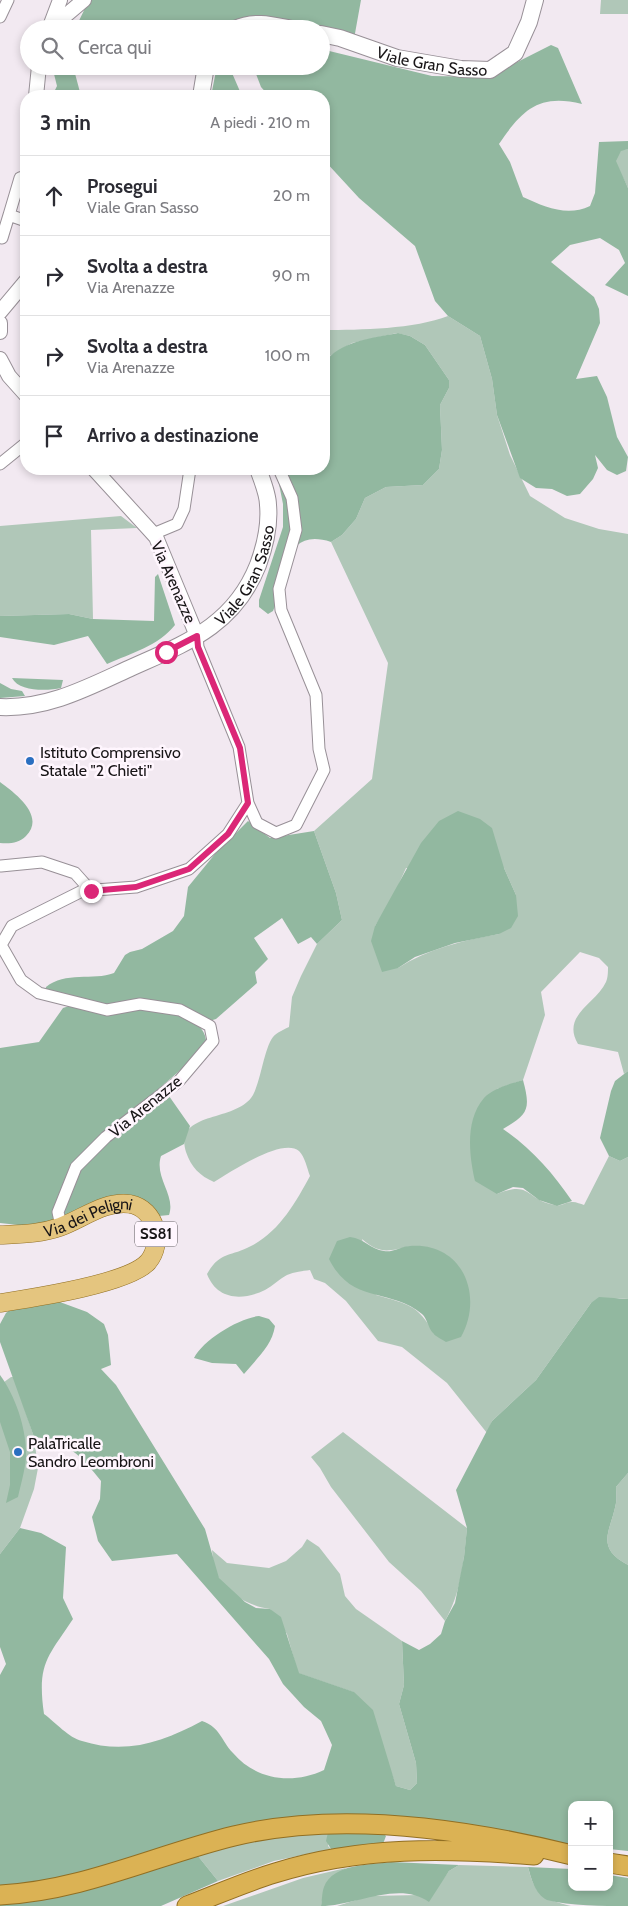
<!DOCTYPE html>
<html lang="it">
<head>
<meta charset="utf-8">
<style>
  :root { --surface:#fff; --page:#f7f7f7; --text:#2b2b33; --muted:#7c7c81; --line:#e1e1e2 }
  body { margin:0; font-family:Cabin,sans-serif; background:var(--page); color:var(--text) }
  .controls { position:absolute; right:15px; bottom:15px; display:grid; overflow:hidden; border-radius:10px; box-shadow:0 2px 8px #0003 }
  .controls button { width:45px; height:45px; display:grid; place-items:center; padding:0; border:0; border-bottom:1px solid var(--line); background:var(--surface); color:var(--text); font:25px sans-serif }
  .stop { position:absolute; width:15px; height:15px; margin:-11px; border:4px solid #db2777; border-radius:50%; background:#fff }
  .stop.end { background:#db2777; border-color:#fff; box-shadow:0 1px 5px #0008 }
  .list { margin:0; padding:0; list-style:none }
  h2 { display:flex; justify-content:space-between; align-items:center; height:65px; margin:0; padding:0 20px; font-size:21px }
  h2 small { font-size:16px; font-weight:400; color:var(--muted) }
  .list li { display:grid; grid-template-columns:32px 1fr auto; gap:15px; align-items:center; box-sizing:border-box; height:80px; padding:0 20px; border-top:1px solid var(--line) }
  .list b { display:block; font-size:19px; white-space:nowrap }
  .list p { margin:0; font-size:16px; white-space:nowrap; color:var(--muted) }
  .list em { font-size:16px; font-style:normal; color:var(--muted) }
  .icon { flex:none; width:28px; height:28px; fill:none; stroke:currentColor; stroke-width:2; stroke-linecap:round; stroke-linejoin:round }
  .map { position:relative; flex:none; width:628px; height:1906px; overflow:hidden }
  .search { position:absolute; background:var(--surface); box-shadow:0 2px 8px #0003; left:20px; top:20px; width:310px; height:55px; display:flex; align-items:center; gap:12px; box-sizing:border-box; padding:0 18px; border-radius:28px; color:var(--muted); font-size:19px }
  .panel { position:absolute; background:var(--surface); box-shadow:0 2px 8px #0003; left:20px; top:90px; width:310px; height:385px; border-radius:20px }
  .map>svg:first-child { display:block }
  .green { fill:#b0c7b8; fill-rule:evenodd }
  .forest { fill:#92b8a0 }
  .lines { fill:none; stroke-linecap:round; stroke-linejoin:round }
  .minor-casing { stroke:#989097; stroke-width:13 }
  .tertiary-casing { stroke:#989097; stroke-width:16 }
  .secondary-casing { stroke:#989097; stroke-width:18 }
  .primary-casing { stroke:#916f23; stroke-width:19 }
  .trunk-casing { stroke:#916f23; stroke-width:21 }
  .minor { stroke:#fff; stroke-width:11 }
  .tertiary { stroke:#fff; stroke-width:14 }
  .secondary { stroke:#fff; stroke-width:16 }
  .primary { stroke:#e4c57f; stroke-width:18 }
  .trunk { stroke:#dbb254; stroke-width:19 }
  .route { stroke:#db2777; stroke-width:6 }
  .poi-dot { fill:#2a6fc0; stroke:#fff6fe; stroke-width:2 }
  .labels { text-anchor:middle; stroke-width:5; stroke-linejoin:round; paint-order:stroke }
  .shield { fill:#fff6fe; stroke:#5d585c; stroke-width:1 }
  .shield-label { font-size:15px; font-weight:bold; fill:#181517 }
  .street-label { font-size:16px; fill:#181517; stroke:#fff6fe }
  .poi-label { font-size:16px; fill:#181517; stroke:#fff6fe; text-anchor:start }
</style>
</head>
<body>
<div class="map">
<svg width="628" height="1906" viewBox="0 0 628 1906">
  <rect width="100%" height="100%" fill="#f2e9f1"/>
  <path class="green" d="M601,0H628V14H600Z
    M628,149V188L615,161L621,150Z
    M448,316L480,336L492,379L497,415L510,455L530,496L565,518L599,529L628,534V1071L624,1074L618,1052L578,1044C561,1015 596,1004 606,982C608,978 608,971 608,967L599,958L580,952L541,992L545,1015L523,1080L497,1089V1194C531,1180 525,1199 554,1205C561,1207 567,1201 573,1202C576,1202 581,1204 584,1205L609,1156L620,1161L628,1157V1299L619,1298L591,1303L536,1380L492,1421L487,1433L447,1383L402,1347L378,1341L346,1301L325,1283L314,1279L310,1270C303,1271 294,1272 287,1275C279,1279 273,1286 265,1290C242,1301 217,1300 207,1274C220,1251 231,1257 251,1246C279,1232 296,1202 310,1176C307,1168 305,1157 299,1151C282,1137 229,1173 214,1182C200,1176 191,1167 186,1152C173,1110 237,1123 253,1095C261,1080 264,1049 273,1037C276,1033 285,1029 289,1027L292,997L301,976L317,944L342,920L336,893L314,831L372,779L388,663L331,542L342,535L356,519L365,498L386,487L423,485L439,469L442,450L440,405L449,388V380L425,345L410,336L397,333L352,343L328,357L324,364V330C360,330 415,329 448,316ZM406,868H504L516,895L499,934C463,940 428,949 398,968L375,926L391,901ZM362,1239C381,1255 388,1251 411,1246L434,1334C418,1304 407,1304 376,1295Z
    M121,516L137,528L91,530L93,619L69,614L0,616V526Z
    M11,1377H14L34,1437L38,1468L34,1489L20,1528L0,1554V1385Z
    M343,1432L467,1528C464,1561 461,1593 445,1621L421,1591L389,1562L331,1487L320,1468L311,1457Z
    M628,1473V1565C594,1547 611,1531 616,1503C617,1498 616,1492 616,1487Z
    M307,1539L319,1547L340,1574L345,1596L356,1609L402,1641L404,1685L399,1704L416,1763L417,1783L410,1790L396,1786L388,1763L353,1692L298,1673L287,1634L270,1609C251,1607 228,1594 218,1577C214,1569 213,1559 212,1550L227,1563L269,1568L286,1561L302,1547Z
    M329,1828L328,1846L331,1849L274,1861L218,1881L194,1851Z
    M459,1865L528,1867C535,1896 543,1899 571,1906H337L369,1896L420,1895L439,1885L449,1871Z
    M346,1868C327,1880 325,1883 321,1906H223L303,1878Z"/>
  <path class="forest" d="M89,0H361L354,39L321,29L287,23L232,29H200L177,25L158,29H75Z
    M551,45L558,48L582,104C539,93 522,110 499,144L510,162L523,197C545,207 567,217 590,206L595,193L599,142L628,141V149L621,151L616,161L628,188V296L605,285L625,263L619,250L600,238L570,245L551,262L594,297L599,309L600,323L576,379L597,376L607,397L617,437L628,457L626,471L617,475L607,470L595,455L598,468L593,479L580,494L567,496L552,489L536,488L520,478L497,415L492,379L480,336L448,316L435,301L415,246L359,198L324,160V96H269L261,87L253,66H321V49L432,76L488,77Z
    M52,66H73L81,96H52L57,86Z
    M217,66H238L232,73L242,96H211Z
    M398,333L410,336L425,345L449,380V388L440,405L442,450L439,469L423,485L386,487L365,498L356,519L342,535L331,542C285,527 284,573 275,606L273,611L268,614L259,607V600L283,527V504L276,469H324V364C338,341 373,338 398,333Z
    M158,574L175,625C158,646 132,653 107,664L88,636L54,645L0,637V616L69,614L93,619L154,621L155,577Z
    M12,678L63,680L61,688C48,691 19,692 12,678Z
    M0,683L11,689L22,691L25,696L0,698Z
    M0,782C15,793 46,816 26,836C19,843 10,844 0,843Z
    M458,811L480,819L492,828L504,868L516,895L518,916L511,928L499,934L455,943L415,957L398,968L382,972L371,941L375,926L421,843L439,821Z
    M248,821L270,838L314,831L336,893L342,920L317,944L311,937L298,944L282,918L254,938L268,959L255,972L257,983L216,1019L206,1022L183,1010L114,1008L45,993L46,987C65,971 93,981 114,973L125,955L130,952L142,949L173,931L184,916L188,887L215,854Z
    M72,1005C102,1006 202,1002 206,1040L191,1061L162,1086L190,1126L184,1144L161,1156C154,1178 176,1195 169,1215L159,1216L145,1207L71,1216L27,1226L0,1223V1048L39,1042L63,1008Z
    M628,1071V1157L620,1161L609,1156L600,1138L611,1091L615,1081Z
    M523,1080C531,1110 528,1114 503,1129C532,1149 552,1172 572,1201L557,1206L539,1200L523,1188L513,1187L497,1194L475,1181C469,1155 465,1120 484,1098C493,1088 510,1084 523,1080Z
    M350,1237C365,1239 370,1249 384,1251C392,1253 402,1246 410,1246C463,1242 484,1296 461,1337L446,1342C442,1339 436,1337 433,1333C428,1328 427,1318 422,1314C389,1287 352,1305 329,1259L337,1241Z
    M599,1297L628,1299V1473L616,1487C616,1492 617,1498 616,1503C611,1531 594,1547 628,1565V1851L609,1849V1805H572V1844L360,1818L70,1880L0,1890V1675L6,1664L0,1647V1554L20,1528L41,1533L66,1547L63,1598L73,1619C47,1658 37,1664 44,1714C55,1722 69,1738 82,1741C126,1755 163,1742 202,1721C221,1728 220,1739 233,1753C256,1780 292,1785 324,1770L332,1745L321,1721L304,1707L283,1684L269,1659L177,1554L112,1561L98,1541L92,1517L100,1499L101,1481C82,1457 67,1440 34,1437L0,1342V1324L6,1313L16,1305L49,1298L87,1312L104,1324L108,1335L111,1365L101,1369L116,1385L205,1529L219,1578L245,1602L256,1608L270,1609L281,1617L299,1673L354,1692L373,1710L396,1786L410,1790L417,1783L416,1763L399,1704L404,1685L402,1641L419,1650L430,1644L441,1634L445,1621L455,1603L464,1557L467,1528L456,1490L492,1421L536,1380L591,1303Z
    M259,1316L269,1319L275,1326C272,1346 256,1359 244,1374L236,1364L212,1363L194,1358C203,1340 239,1318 259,1316Z
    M0,1375C16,1397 27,1430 26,1457C25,1470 21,1484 18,1497L6,1503L10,1485V1452L0,1422Z
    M329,1828L380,1830L386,1836L383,1844L331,1849L326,1841Z
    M194,1851L218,1881L161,1906H0V1900Z
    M391,1862L459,1865L449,1871L429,1902C399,1880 355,1906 321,1906C322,1900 322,1892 324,1887C333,1863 371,1865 391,1862Z
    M528,1867L572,1869V1887H609V1875L628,1878V1906C603,1906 570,1906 547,1900C535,1894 531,1878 528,1867Z"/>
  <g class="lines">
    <defs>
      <path id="minor" d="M0,17L8,0
        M26,176L20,178L9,215L26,221
        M2,238L9,215
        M0,464L26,443
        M153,534L177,524L184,509L190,469
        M248,803L257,823L276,833L296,825L324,770L319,749L316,695L281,610L279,589L296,530L292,498L279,469
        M1,866L42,862L75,873L91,891
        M61,1226L58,1212L76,1167L106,1137L179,1081L213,1041L210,1026L180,1010L140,1004L107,1010L39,993L21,980L1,945L12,926L82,891L136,887L189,869L228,834L248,803L239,747L198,647L197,636"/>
      <path id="tertiary" d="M51,24L58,22L84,0
        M49,29L60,0
        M36,96L39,66
        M0,312L26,281
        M0,323V332
        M0,359L9,376L26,395
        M94,469L156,537L197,636"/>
      <g id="secondary">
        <path d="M235,29C254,20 272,25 292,29"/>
        <path id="s1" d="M321,34L340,38L397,58L461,69L490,70L515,53L529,22L535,0"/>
        <path d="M201,96L206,66"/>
        <path id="s2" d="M0,707C46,709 85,689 126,670C183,644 233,628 258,565C265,546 270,526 268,505C268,494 262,480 258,469"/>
      </g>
      <g id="primary">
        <path id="s3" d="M0,1235C21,1234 40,1234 60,1227C82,1219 106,1200 130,1204C156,1209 164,1243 148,1262C128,1284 32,1298 0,1303"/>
      </g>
      <path id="trunk" d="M609,1863L628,1866
        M0,1895C82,1891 156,1855 234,1836C341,1810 467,1829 572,1855
        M187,1906C216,1895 245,1882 275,1873C361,1846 446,1848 534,1855"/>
    </defs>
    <use href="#minor" class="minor-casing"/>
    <use href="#tertiary" class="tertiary-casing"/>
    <use href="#secondary" class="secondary-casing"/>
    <use href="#primary" class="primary-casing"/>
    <use href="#trunk" class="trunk-casing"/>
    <use href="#minor" class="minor"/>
    <use href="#tertiary" class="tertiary"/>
    <use href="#secondary" class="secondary"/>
    <use href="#primary" class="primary"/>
    <use href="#trunk" class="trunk"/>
  </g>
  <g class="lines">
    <path class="route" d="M91,891L136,887L189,869L228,834L248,803L240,748L198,647L197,636L166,652"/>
  </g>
  <g class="poi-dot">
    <circle cx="30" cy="761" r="5"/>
    <circle cx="18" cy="1452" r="5"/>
  </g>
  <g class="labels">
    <rect class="shield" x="135" y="1221.5" width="42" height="25" rx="4"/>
    <g class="shield-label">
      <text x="156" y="1239">SS81</text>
    </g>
    <g class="street-label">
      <text dy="6" stroke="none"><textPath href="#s1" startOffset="115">Viale Gran Sasso</textPath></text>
      <text dy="6" stroke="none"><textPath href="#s2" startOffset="292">Viale Gran Sasso</textPath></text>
      <text transform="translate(174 582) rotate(66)" y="6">Via Arenazze</text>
      <text transform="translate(145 1106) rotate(-39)" y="6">Via Arenazze</text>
      <text dy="6" stroke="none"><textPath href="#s3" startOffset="91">Via dei Peligni</textPath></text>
    </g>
    <g class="poi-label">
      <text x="40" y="758">Istituto Comprensivo<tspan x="40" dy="18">Statale "2 Chieti"</tspan></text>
      <text x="28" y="1449">PalaTricalle<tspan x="28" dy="18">Sandro Leombroni</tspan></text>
    </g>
  </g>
</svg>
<div class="controls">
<button>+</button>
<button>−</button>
</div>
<div class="stop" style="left:166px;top:652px"></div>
<div class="stop end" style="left:91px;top:891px"></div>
<div class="search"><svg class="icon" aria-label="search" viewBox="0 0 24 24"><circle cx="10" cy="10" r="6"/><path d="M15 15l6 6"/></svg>Cerca qui</div>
<section class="panel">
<h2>3 min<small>A piedi · 210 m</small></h2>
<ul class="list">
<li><svg class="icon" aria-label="ahead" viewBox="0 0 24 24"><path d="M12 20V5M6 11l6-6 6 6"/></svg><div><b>Prosegui</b><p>Viale Gran Sasso</p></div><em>20 m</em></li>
<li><svg class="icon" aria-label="right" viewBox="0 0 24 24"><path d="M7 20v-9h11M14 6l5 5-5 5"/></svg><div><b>Svolta a destra</b><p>Via Arenazze</p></div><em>90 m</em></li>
<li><svg class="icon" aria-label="right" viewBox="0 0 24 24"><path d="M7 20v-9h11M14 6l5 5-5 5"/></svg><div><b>Svolta a destra</b><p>Via Arenazze</p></div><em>100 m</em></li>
<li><svg class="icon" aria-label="arrive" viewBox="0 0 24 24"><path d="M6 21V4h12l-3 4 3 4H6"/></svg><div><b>Arrivo a destinazione</b></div></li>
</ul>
</section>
</div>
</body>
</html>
